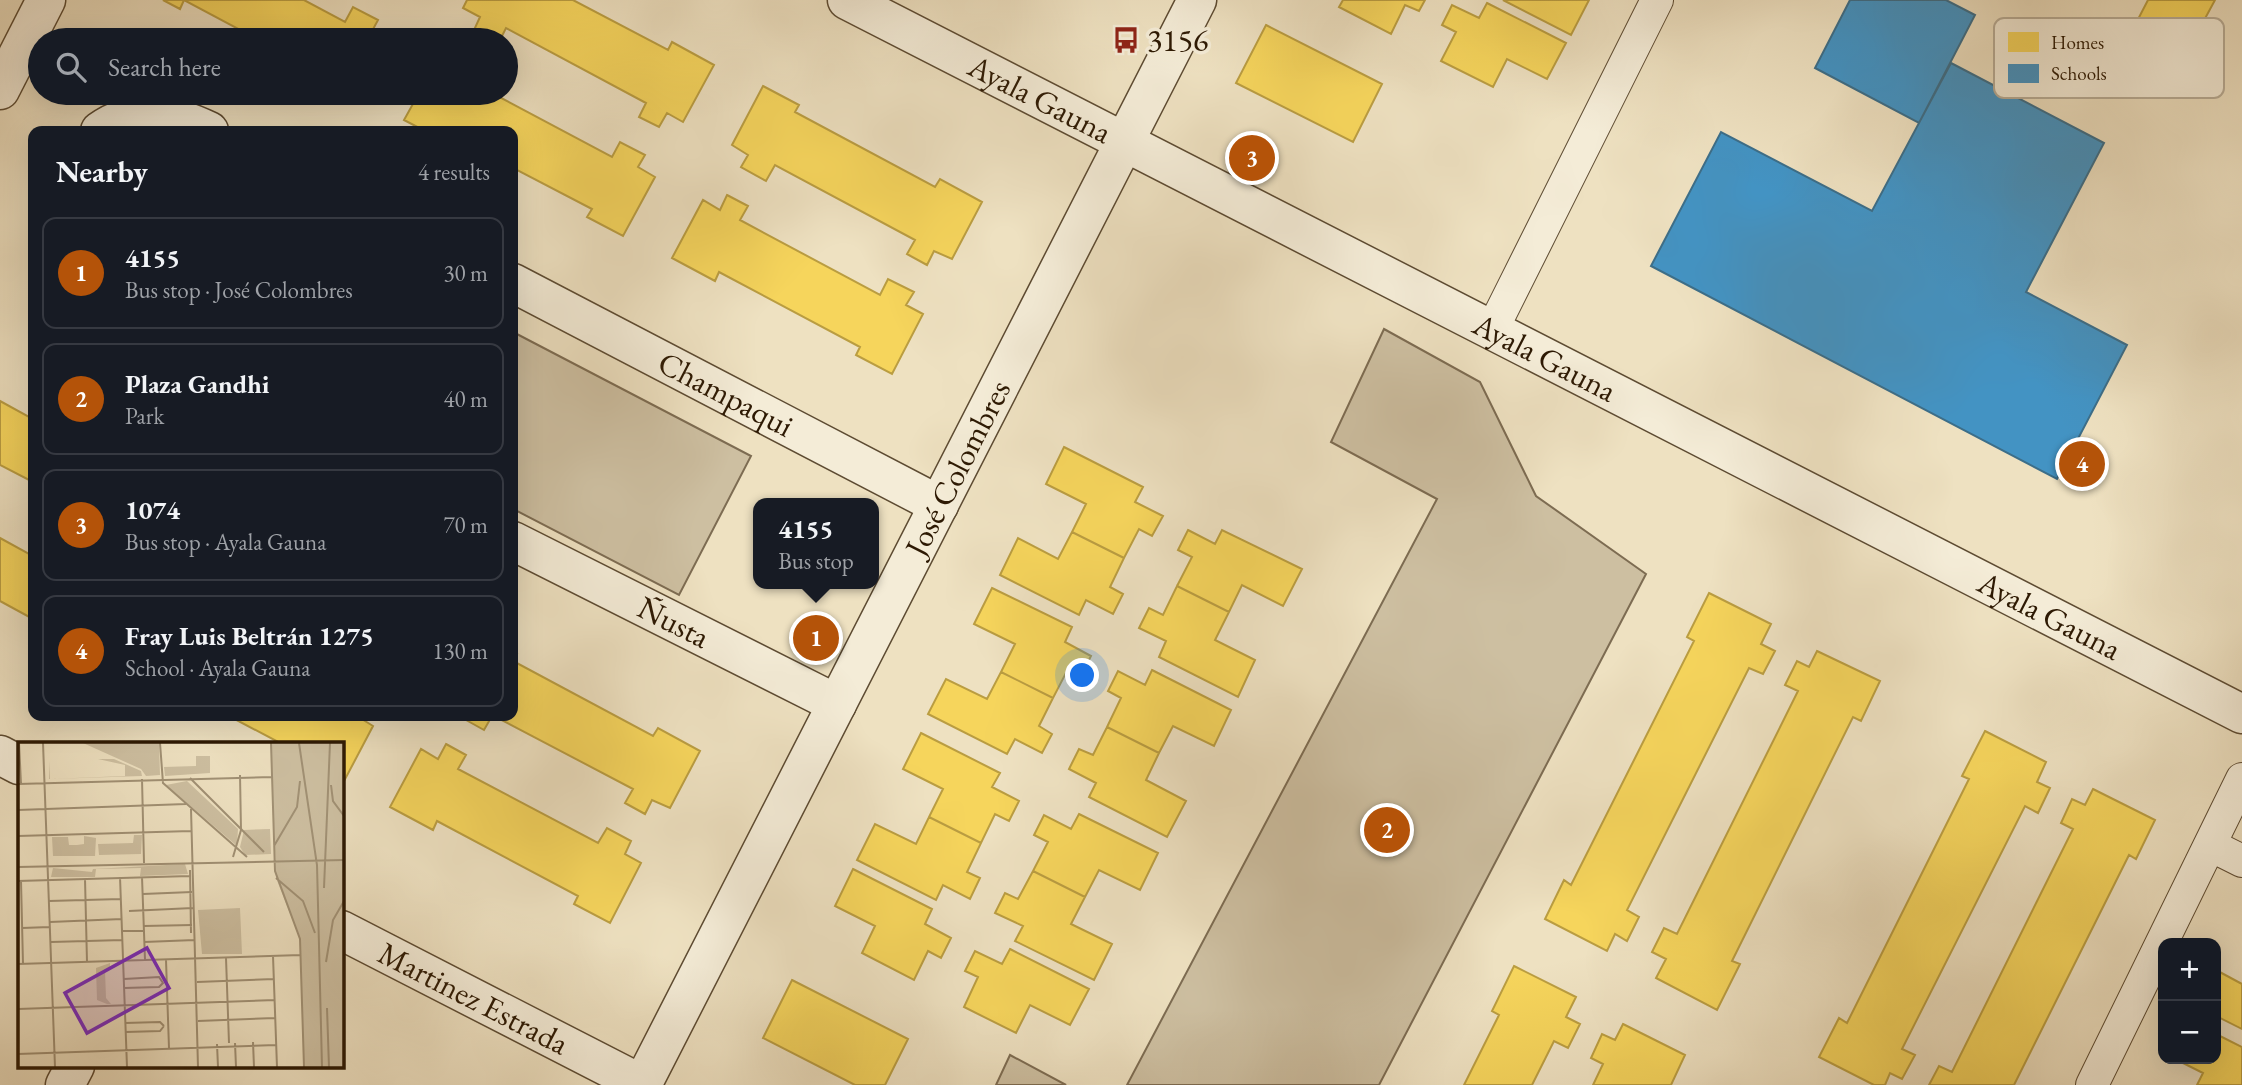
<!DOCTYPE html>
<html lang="en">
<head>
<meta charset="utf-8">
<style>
  :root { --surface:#171b24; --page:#242831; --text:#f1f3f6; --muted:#9ea1a6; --line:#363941; --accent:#b45309 }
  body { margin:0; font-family:"EB Garamond",serif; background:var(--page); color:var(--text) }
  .controls { position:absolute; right:21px; bottom:21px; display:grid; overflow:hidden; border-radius:14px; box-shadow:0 7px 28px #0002 }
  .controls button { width:63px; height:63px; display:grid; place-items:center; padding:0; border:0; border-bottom:2px solid var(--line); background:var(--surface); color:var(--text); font:35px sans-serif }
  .you { position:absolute; left:1083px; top:676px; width:24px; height:24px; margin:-18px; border:5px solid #fff; border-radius:50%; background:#1a73e8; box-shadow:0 0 0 10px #1a73e833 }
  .badge { display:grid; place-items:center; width:46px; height:46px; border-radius:50%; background:var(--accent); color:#fff; font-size:23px; font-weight:700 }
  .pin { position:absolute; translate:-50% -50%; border:4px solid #fff; box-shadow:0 2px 7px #0006 }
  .popup { position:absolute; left:753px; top:498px; width:126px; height:91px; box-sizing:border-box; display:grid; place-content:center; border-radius:14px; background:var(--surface); filter:drop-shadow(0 2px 5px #0005); font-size:23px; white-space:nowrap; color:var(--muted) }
  .popup b { font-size:26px; color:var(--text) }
  .popup::after { content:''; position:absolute; left:50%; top:100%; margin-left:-14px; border:14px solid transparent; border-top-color:var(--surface) }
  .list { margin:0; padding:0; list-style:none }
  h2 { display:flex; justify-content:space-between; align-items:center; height:91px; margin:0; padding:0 28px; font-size:30px }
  h2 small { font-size:23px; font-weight:400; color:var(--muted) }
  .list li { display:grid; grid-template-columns:46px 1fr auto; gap:21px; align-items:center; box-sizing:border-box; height:112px; margin:0 14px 14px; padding:0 14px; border:2px solid var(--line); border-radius:14px }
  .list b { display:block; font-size:26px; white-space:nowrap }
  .list p { margin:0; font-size:23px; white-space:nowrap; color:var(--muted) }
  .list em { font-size:23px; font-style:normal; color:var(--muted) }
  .icon { flex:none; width:38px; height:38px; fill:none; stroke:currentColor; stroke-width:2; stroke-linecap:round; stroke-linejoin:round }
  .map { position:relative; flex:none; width:2242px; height:1085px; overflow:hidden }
  .search { position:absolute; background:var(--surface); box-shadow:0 7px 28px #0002; left:28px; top:28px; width:490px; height:77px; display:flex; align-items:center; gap:18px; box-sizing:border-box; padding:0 24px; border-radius:38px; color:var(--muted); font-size:26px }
  .panel { position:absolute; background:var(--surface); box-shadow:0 7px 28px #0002; left:28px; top:126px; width:490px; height:595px; border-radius:14px }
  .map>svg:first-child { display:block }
  .green { fill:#cdbfa1; stroke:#7d6c52; stroke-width:2 }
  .homes { fill:#f6d55c; stroke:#ba9d41; stroke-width:2 }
  .schools { fill:#4393c3; stroke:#3c6e89; stroke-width:2 }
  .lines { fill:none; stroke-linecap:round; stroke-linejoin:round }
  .service-casing { stroke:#5d4b32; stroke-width:34 }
  .minor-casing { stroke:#5d4b32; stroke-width:41 }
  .service { stroke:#f4ecd7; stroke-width:32 }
  .minor { stroke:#f4ecd7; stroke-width:38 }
  .labels { text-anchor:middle; stroke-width:7; stroke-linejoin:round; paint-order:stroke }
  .poi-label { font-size:32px; fill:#2d1903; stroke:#f4ecd7; text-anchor:start }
  .street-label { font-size:32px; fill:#2d1903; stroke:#f4ecd7 }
  .inset-road { fill:none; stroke:#a19175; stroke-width:2 }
  .view { fill:#7b2cbf; fill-opacity:0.15; stroke:#7b2cbf; stroke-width:3.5 }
  .inset-edge { fill:none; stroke:#2d1903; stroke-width:3.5 }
  .key { fill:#f4ecd7; stroke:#b8ad97; stroke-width:2 }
  .key-label { font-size:19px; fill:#2d1903 }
</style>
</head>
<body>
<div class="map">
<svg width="2242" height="1085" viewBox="0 0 2242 1085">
  <rect width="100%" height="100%" fill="#eee1c1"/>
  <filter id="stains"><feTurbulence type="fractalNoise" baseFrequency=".00286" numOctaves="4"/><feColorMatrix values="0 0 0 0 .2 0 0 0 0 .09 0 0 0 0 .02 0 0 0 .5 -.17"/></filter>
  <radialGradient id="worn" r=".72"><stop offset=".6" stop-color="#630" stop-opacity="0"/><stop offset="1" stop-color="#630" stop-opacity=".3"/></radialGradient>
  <path class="green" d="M1384,329L1480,382L1536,496L1646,574L1379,1085H1127L1437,499L1331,442Z
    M513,332L751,456L679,595L513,509Z
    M1010,1055L1066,1085H996Z"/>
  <path class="homes" d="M163,0H304L345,22L353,7L378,20L371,33L386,40H259L184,0L180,9Z
    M467,0H573L668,50L672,42L714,65L683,122L667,113L659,127L639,117L646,103L506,28L500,40H492L474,30L480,17L463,8Z
    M1343,0H1425L1419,11L1405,5L1391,34L1339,7Z
    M1503,0H1589L1571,35Z
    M2148,0H2215L2187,52L2135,25Z
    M1487,3L1566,43L1547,79L1507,59L1493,87L1441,61L1456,32L1442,25L1452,5L1479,18Z
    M1266,25L1382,84L1353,142L1236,83Z
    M763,86L799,105L795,112L935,187L940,179L982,202L952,259L934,251L927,265L907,254L915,240L775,165L766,181L741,167L748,155L732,145Z
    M339,93H361L356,102Z
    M419,93H492L612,157L620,142L645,155L638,167L655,177L623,236L587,217L592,209L513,168V131H425L404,120Z
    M727,195L748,206L740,220L880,295L888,279L914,292L906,305L923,314L892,374L856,355L860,347L719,272L715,281L672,258L703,200L720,210Z
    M0,401L33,419V482L0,465Z
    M1064,447L1143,487L1135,502L1163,516L1152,536L1139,529L1124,558L1072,532L1086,504L1046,484Z
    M1188,530L1215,544L1222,530L1302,569L1283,606L1242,585L1229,612L1177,586L1192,557L1178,550Z
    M1072,532L1124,558L1110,587L1123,594L1113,614L1086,600L1079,615L1000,575L1018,538L1058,559Z
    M0,538L33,556V619L0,601Z
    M1177,586L1229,612L1215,640L1255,660L1238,697L1159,657L1166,641L1139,628L1149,608L1163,615Z
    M992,588L1072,627L1065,642L1091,656L1081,676L1068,669L1053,698L1001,672L1015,644L974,624Z
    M1709,593L1771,624L1761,644L1775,651L1763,674L1749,668L1627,910L1639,917L1627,941L1615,934L1607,951L1545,919L1564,880L1571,885L1694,641L1687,637Z
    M513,651L517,654L513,661L653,736L658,728L700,751L670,808L652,800L645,814L625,803L633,789L494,716H513Z
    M1817,651L1880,681L1861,721L1853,717L1732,961L1740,964L1717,1010L1656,978L1666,959L1652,952L1664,928L1677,934L1798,691L1785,685L1797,661L1809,667Z
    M1152,670L1231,710L1214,746L1173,726L1159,753L1107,727L1121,698L1108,691L1118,671L1145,685Z
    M1001,672L1053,698L1039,726L1052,734L1042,753L1015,739L1007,754L928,714L946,679L987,699Z
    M229,716H357L373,726L342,785L341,744H282Z
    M459,716H492L484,730Z
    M1107,727L1159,753L1146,780L1186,801L1167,837L1089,797L1096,783L1069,769L1079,749L1093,755Z
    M1985,731L2046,762L2037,782L2050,788L2038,813L2025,806L1902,1049L1915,1055L1902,1079L1890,1073L1885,1085H1874L1819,1057L1839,1018L1847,1023L1969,779L1962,776Z
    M921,733L1000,773L992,787L1019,801L1009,821L995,814L981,843L929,817L943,789L903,769Z
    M446,744L466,755L458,769L598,843L607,828L631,841L625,854L641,863L610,923L574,904L578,896L437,821L433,830L390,807L421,749L438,759Z
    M2093,789L2155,820L2136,859L2129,855L2014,1085H1929L1939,1066L1952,1072L2073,829L2061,823L2072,799L2085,805Z
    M1079,814L1158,853L1140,890L1099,870L1085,897L1033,871L1048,842L1034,835L1044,815L1071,829Z
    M929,817L981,843L967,872L980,878L970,899L943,885L936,900L857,860L875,824L916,844Z
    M853,869L932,909L925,924L951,938L941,958L928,951L914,980L862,953L875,926L835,906Z
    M1033,871L1085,897L1071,924L1112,944L1094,980L1015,941L1023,926L995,913L1005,893L1018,899Z
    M1010,949L1089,989L1070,1025L1030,1005L1016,1033L964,1007L978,977L965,971L975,951L1002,964Z
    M1514,966L1576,997L1566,1017L1580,1024L1568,1048L1554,1041L1532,1085H1464L1499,1015L1492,1011Z
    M2216,970L2242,984V1029L2216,1016Z
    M792,980L908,1039L885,1085H855L763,1038Z
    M1623,1024L1685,1055L1671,1085H1593L1603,1064L1591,1058L1602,1034L1615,1040Z
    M2216,1034L2242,1047V1085H2197L2203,1073L2175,1059H2216Z"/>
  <path class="schools" d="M1850,0H1946L1975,15L1919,123L1815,68Z
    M1951,63L2104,143L2026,292L2127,345L2057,479L1651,266L1721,132L1872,211Z"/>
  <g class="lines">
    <defs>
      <path id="service" d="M1492,330L1657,0
        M2210,845L2242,861
        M2092,1085L2242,779"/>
      <g id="minor">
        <path id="s1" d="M847,0L2242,714"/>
        <path d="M0,90L46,0"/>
        <path d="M100,131C135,106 172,113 209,131"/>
        <path id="s2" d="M513,283L939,505"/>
        <path id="s3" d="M513,541L837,704"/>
        <path d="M0,755L19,765"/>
        <path id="s4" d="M341,930L643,1085"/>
        <path d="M65,1085L75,1066"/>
        <path id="s5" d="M642,1085L1197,0"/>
      </g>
    </defs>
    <use href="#service" class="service-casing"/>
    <use href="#minor" class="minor-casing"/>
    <use href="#service" class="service"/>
    <use href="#minor" class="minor"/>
  </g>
  <defs>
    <symbol id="bus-bare" viewBox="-9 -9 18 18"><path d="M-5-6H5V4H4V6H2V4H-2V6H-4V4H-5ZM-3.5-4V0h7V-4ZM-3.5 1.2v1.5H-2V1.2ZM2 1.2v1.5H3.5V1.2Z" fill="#8f2418" stroke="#f4ecd7" stroke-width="2.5" paint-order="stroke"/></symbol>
  </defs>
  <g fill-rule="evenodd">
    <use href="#bus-bare" x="1107" y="21" width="38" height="38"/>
  </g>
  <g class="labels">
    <g class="poi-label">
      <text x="1147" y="51">3156</text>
    </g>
    <g class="street-label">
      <text dy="11" stroke="none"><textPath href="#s1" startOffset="217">Ayala Gauna</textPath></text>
      <text dy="11" stroke="none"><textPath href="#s1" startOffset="784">Ayala Gauna</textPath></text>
      <text dy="11" stroke="none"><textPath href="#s2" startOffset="240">Champaqui</textPath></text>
      <text dy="11" stroke="none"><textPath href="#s5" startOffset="693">José Colombres</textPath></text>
      <text dy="11" stroke="none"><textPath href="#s1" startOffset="1351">Ayala Gauna</textPath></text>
      <text dy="11" stroke="none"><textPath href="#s3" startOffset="180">Ñusta</textPath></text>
      <text dy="11" stroke="none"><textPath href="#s4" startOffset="149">Martinez Estrada</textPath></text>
    </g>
  </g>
  <g transform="translate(18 742)">
    <rect width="326" height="326" fill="#eee1c1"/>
    <path d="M65,1H141L142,33L128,34L123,27ZM253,1H325V325H286L282,197L258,136ZM178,14H192V31L147,34L146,25L178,24ZM80,17H96L123,29L124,34L31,37V19L32,37L107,34V23ZM169,39L220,87L219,104L148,43ZM252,87L253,112L227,113L222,105L226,88ZM116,93H124L123,112L81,113L80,102L115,101ZM66,94L78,96L77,114H35L34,95H50L51,103H59L66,102ZM167,122L170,132L122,134L123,126L78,127L77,135H33L35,126L74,130L75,127ZM222,166L224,212H184L180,168ZM92,221V228H87L88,256L93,262H89L79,258L78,226Z" fill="#cdbfa1"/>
    <path class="inset-road" d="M1,1L3,42M25,1L37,325M142,1L145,41L229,115M253,1L257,129L282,197L286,325M281,1L299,123L304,325M172,36L246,110M124,37L126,121M0,42L254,35M313,43L315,59L326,74M173,67L180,325M0,68L168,62M0,94L173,89M256,104L279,65L282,39M215,115L223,88L222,33M0,125L326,118M172,128L173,191M102,135L109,325M124,135L127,218M258,136L285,159L297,191M67,137L69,220M0,139L172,134M3,139L5,222M306,146L312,1M125,152L174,150M31,159L103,157M111,169L175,166M32,180L104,177M126,184L174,183M4,186L32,185M326,188V282M104,189H126M33,200L105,198M126,200L177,198M255,214L259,325M208,216L211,301M148,218L151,306M308,220L315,178L326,159M0,222L283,213M106,237L141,235L145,241L141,245L106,246M179,240L256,237M309,266L311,325M0,267L257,258M180,279L257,276M107,281L142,280L146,284M108,290L142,289L146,284M235,300L236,325M217,301L218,325M199,302L200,325M0,312L258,303"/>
    <path class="view" d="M129,206L151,246L69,291L47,251Z"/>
    <rect width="326" height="326" class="inset-edge"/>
  </g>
  <rect x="1994" y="18" width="230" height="80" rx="10" class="key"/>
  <rect x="2008" y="32" width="31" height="20" fill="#f6d55c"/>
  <rect x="2008" y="64" width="31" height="19" fill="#4393c3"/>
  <g class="key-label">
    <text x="2051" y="49">Homes</text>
    <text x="2051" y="80">Schools</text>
  </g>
  <rect width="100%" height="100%" filter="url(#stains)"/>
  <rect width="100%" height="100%" fill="url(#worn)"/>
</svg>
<div class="controls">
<button>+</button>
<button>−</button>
</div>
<div class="you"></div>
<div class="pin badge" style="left:816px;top:638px">1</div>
<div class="popup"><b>4155</b>Bus stop</div>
<div class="pin badge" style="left:1387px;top:830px">2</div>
<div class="pin badge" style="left:1252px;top:158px">3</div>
<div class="pin badge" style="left:2082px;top:464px">4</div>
<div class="search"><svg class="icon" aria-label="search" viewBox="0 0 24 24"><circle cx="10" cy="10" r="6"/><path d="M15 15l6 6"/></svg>Search here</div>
<section class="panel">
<h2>Nearby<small>4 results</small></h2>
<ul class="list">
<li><span class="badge">1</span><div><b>4155</b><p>Bus stop · José Colombres</p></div><em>30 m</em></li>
<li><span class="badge">2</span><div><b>Plaza Gandhi</b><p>Park</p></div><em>40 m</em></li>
<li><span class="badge">3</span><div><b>1074</b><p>Bus stop · Ayala Gauna</p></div><em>70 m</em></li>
<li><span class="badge">4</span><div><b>Fray Luis Beltrán 1275</b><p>School · Ayala Gauna</p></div><em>130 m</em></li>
</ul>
</section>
</div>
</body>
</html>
